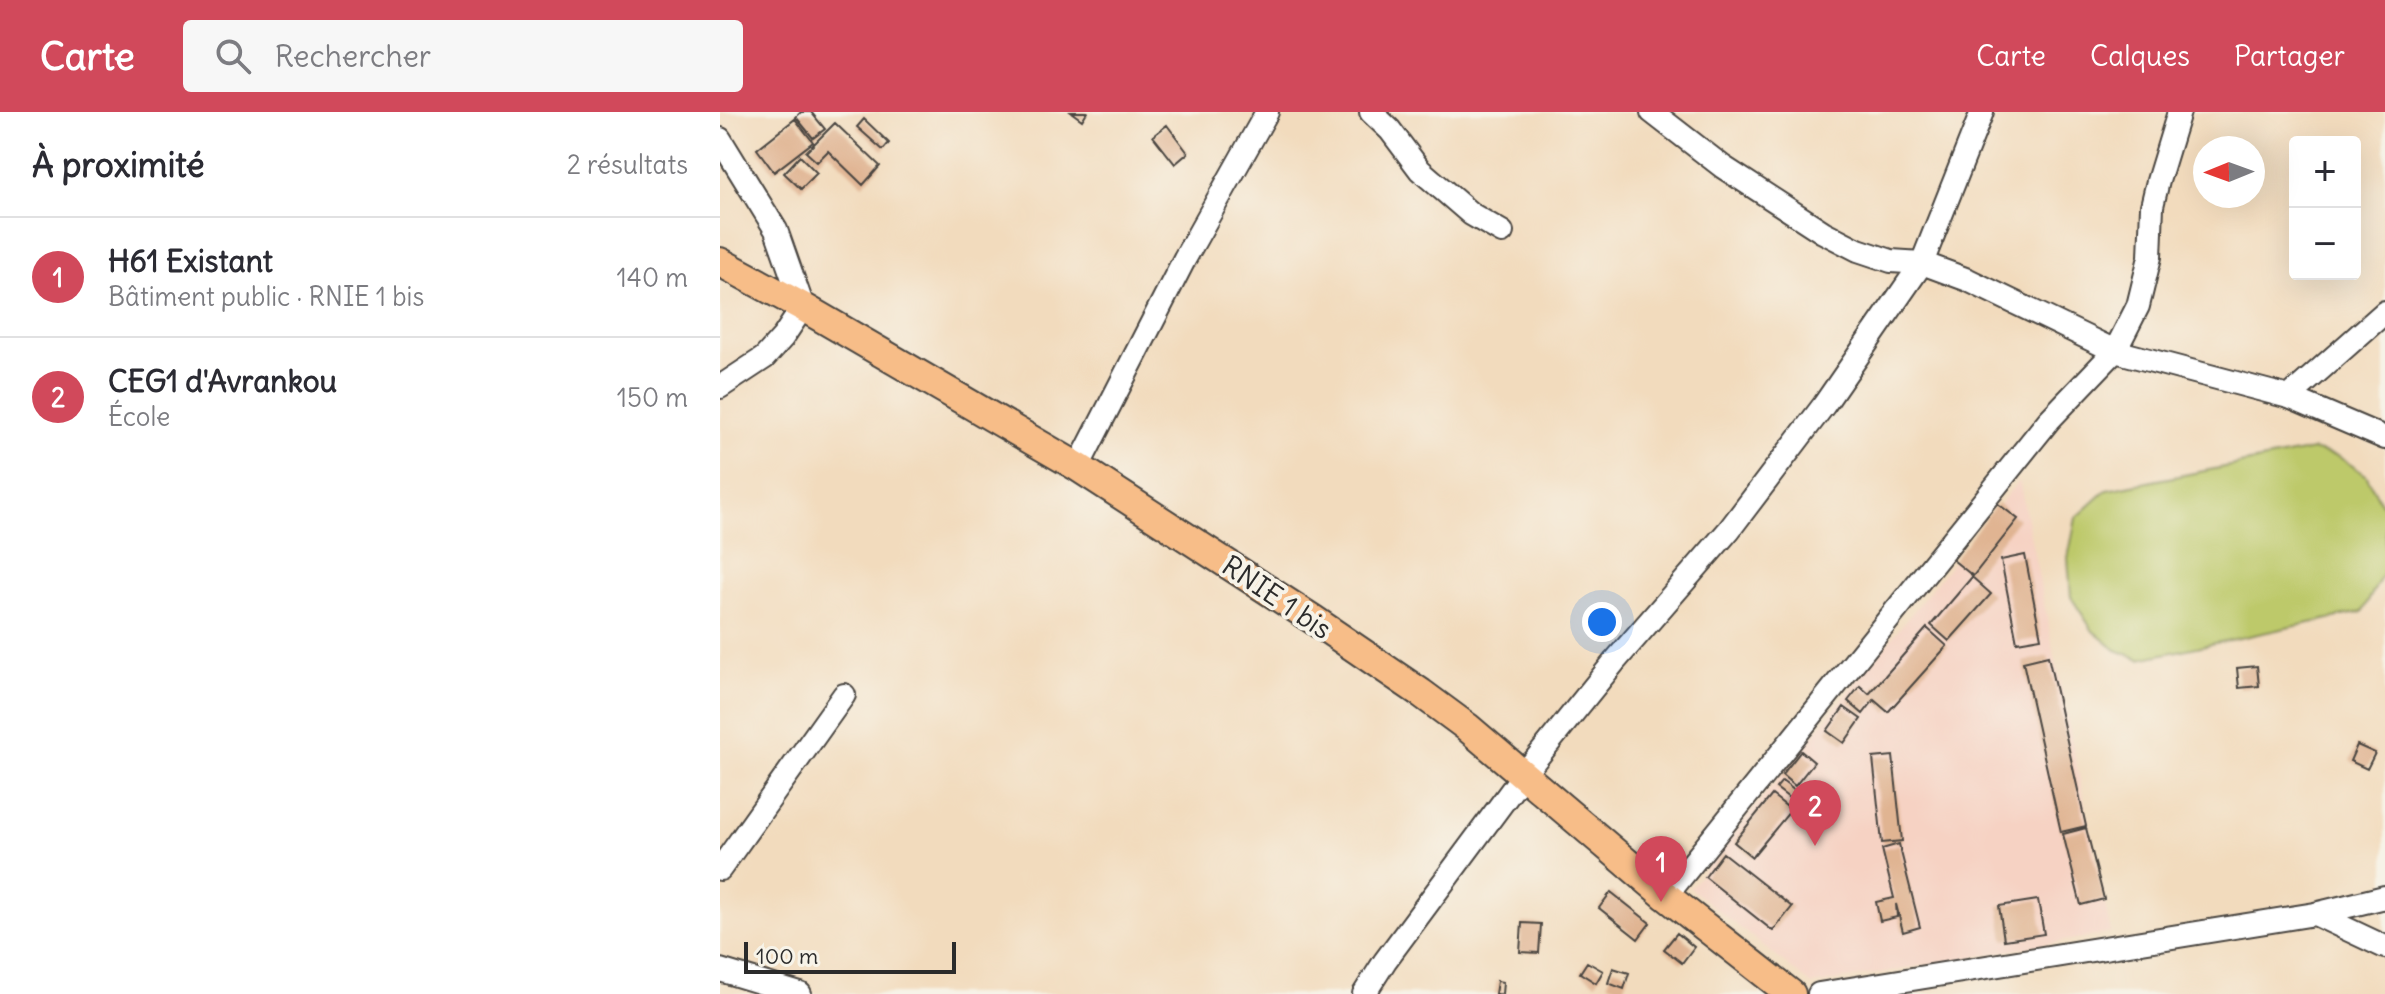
<!DOCTYPE html>
<html lang="fr">
<head>
<meta charset="utf-8">
<style>
  :root { --surface:#fff; --page:#f7f7f7; --text:#2b2b33; --muted:#7c7c81; --line:#e1e1e2; --accent:#d1495b }
  body { margin:0; font-family:Delius,sans-serif; background:var(--page); color:var(--text) }
  .controls { position:absolute; right:24px; top:24px; display:grid; overflow:hidden; border-radius:8px; box-shadow:0 8px 32px #0002 }
  .controls button { width:72px; height:72px; display:grid; place-items:center; padding:0; border:0; border-bottom:2px solid var(--line); background:var(--surface); color:var(--text); font:40px sans-serif }
  .compass { position:absolute; left:1473px; top:24px; width:72px; height:72px; border-radius:50%; background:var(--surface); box-shadow:0 8px 32px #0002; rotate:269deg }
  .scale { position:absolute; left:24px; bottom:20px; width:212px; box-sizing:border-box; padding-left:8px; border:4px solid #2b2b2b; border-top:0; font-size:22px; line-height:28px; white-space:nowrap; color:#2b2b2b; -webkit-text-stroke:6px #f7f3e8; paint-order:stroke }
  .you { position:absolute; left:882px; top:510px; width:28px; height:28px; margin:-20px; border:6px solid #fff; border-radius:50%; background:#1a73e8; box-shadow:0 0 0 12px #1a73e833 }
  .badge { display:grid; place-items:center; width:52px; height:52px; border-radius:50%; background:var(--accent); color:#fff; font-size:26px; font-weight:700 }
  .pin { position:absolute; translate:-50% -66px; filter:drop-shadow(0 2px 4px #0008) }
  .pin::after { content:''; position:absolute; top:42px; width:28px; height:24px; background:inherit; clip-path:polygon(0 0,100% 0,50% 100%) }
  .list { margin:0; padding:0; list-style:none }
  h2 { display:flex; justify-content:space-between; align-items:center; height:104px; margin:0; padding:0 32px; font-size:34px }
  h2 small { font-size:26px; font-weight:400; color:var(--muted) }
  .list li { display:grid; grid-template-columns:52px 1fr auto; gap:24px; align-items:center; box-sizing:border-box; height:120px; padding:0 32px; border-top:2px solid var(--line) }
  .list b { display:block; font-size:30px; white-space:nowrap }
  .list p { margin:0; font-size:26px; white-space:nowrap; color:var(--muted) }
  .list em { font-size:26px; font-style:normal; color:var(--muted) }
  .icon { flex:none; width:44px; height:44px; fill:none; stroke:currentColor; stroke-width:2; stroke-linecap:round; stroke-linejoin:round }
  .map { position:relative; flex:none; width:1665px; height:882px; overflow:hidden }
  header { display:flex; align-items:center; gap:48px; box-sizing:border-box; height:112px; padding:0 40px; background:var(--accent); color:#fff }
  header strong { font-size:38px }
  nav { display:flex; gap:44px; margin-inline-start:auto; font-size:28px }
  .search { width:560px; height:72px; background:var(--page); display:flex; align-items:center; gap:20px; box-sizing:border-box; padding:0 28px; border-radius:8px; color:var(--muted); font-size:30px }
  main { display:flex }
  aside { flex:1; background:var(--surface) }
  .map>svg:first-child { display:block }
  .built { fill:#f6d2c3 }
  .pitch { fill:#bdc96a; stroke:#747a4a; stroke-width:2 }
  .building { fill:#e0b492 }
  .lines { fill:none; stroke-linecap:round; stroke-linejoin:round }
  .minor-casing { stroke:#494541; stroke-width:26 }
  .major-casing { stroke:#494541; stroke-width:32 }
  .minor { stroke:#fff; stroke-width:22 }
  .major { stroke:#f7bd88; stroke-width:28 }
  .labels { text-anchor:middle; stroke-width:8; stroke-linejoin:round; paint-order:stroke }
  .street-label { font-size:28px; fill:#2b2b2b; stroke:#f7f3e8 }
</style>
</head>
<body>
<header>
<strong>Carte</strong>
<div class="search"><svg class="icon" aria-label="search" viewBox="0 0 24 24"><circle cx="10" cy="10" r="6"/><path d="M15 15l6 6"/></svg>Rechercher</div>
<nav><a>Carte</a><a>Calques</a><a>Partager</a></nav>
</header>
<main>
<aside>
<h2>À proximité<small>2 résultats</small></h2>
<ul class="list">
<li><span class="badge">1</span><div><b>H61 Existant</b><p>Bâtiment public · RNIE 1 bis</p></div><em>140 m</em></li>
<li><span class="badge">2</span><div><b>CEG1 d'Avrankou</b><p>École</p></div><em>150 m</em></li>
</ul>
</aside>
<div class="map">
<svg width="1665" height="882" viewBox="0 0 1665 882">
  <rect width="100%" height="100%" fill="#f7f3e8"/>
  <filter id="ink" filterUnits="userSpaceOnUse"><feTurbulence type="fractalNoise" baseFrequency=".0125" numOctaves="2"/><feDisplacementMap in="SourceGraphic" scale="16" xChannelSelector="R" yChannelSelector="G"/><feConvolveMatrix kernelMatrix="1 2 1 2 8 2 1 2 1" color-interpolation-filters="sRGB"/></filter>
  <filter id="wash" filterUnits="userSpaceOnUse"><feTurbulence type="fractalNoise" baseFrequency=".006" numOctaves="4" result="noise"/><feDisplacementMap in="SourceGraphic" scale="32" xChannelSelector="R" yChannelSelector="G"/><feGaussianBlur stdDeviation="1.8" result="paint"/><feColorMatrix in="noise" values="0 0 0 0 0 0 0 0 0 0 0 0 0 0 0 0 0 1.4 0 .05"/><feComposite in="paint" operator="in"/></filter>
  <g filter="url(#wash)">
    <rect width="100%" height="100%" fill="#f2dbbd"/>
    <path class="built" d="M1299,368L1391,821L1092,873L970,776Z"/>
    <path class="pitch" d="M1592,338L1619,345L1646,363L1665,398V458L1642,500L1420,547L1396,538L1373,519L1351,485L1348,446L1356,406L1387,378Z"/>
    <g id="blocks">
      <path class="building" d="M81,0H91L105,17L93,26L76,5Z
        M351,0H367L362,8Z
        M75,7L93,30L54,60L37,37Z
        M144,7L169,31L163,38L137,15Z
        M115,11L160,54L143,73L108,39L97,50L86,40Z
        M447,13L468,41L455,52L433,24Z
        M80,44L97,61L81,77L64,61Z
        M1277,391L1298,407L1253,464L1233,448Z
        M1305,443L1321,526L1297,530L1281,448Z
        M1252,465L1271,482L1229,529L1211,513Z
        M1207,516L1227,534L1168,600L1154,588L1143,602L1128,589L1140,574L1149,582Z
        M1328,544L1366,714L1341,720L1303,550Z
        M1537,554L1539,574L1519,576L1517,556Z
        M1124,595L1141,607L1124,631L1107,619Z
        M1637,633L1655,641L1647,657L1630,649Z
        M1081,639L1094,650L1075,674L1062,663Z
        M1173,644L1182,729L1162,731L1153,646Z
        M1062,669L1079,682L1073,689L1056,676Z
        M1052,683L1071,698L1032,745L1014,730Z
        M1366,716L1384,787L1361,793L1343,722Z
        M1179,732L1200,815L1183,820L1176,792L1177,805L1160,809L1156,790L1174,786L1162,737Z
        M1003,741L1072,795L1053,819L985,765Z
        M891,780L930,811L918,827L879,796Z
        M1318,788L1324,822L1284,828L1279,794Z
        M802,811L821,812L819,841L800,840Z
        M957,821L974,835L962,851L944,837Z
        M867,850L883,859L876,871L860,861Z
        M893,856L909,861L904,877L888,871Z
        M777,869L783,870L782,882H775Z"/>
    </g>
  </g>
  <g filter="url(#ink)">
    <use href="#blocks" fill-opacity="0" stroke="#494541" stroke-width="2"/>
    <g class="lines">
      <defs>
        <path id="minor" d="M651,0L670,18L700,58L751,102L782,120
          M932,0L1003,55L1103,120L1138,138L1171,149L1202,151L1248,168L1395,239L1569,285L1665,326
          M0,27L56,118L83,195L63,225L44,246L0,275
          M1569,285L1665,200
          M358,355L465,146L547,0
          M0,757L124,583
          M946,784L1329,308L1395,239L1418,194L1430,145L1432,94L1438,69L1459,0
          M1595,802L1665,835
          M0,858L80,882
          M644,882L665,849L803,663L895,549L1009,418L1104,293L1202,151L1262,0
          M1099,882L1595,802L1665,785"/>
        <path id="major" d="M0,150L83,195L358,355L594,508L701,581L747,615L946,784L1071,882"/>
      </defs>
      <use href="#minor" class="minor-casing"/>
      <use href="#major" class="major-casing"/>
      <use href="#minor" class="minor"/>
      <use href="#major" class="major"/>
    </g>
  </g>
  <g class="labels">
    <g class="street-label">
      <text transform="translate(557 485) rotate(34)" y="10">RNIE 1 bis</text>
    </g>
  </g>
</svg>
<div class="controls">
<button>+</button>
<button>−</button>
</div>
<svg class="compass" viewBox="-18 -18 36 36"><path d="M0-13l5 13h-10z" fill="#e53935"/><path d="M0 13l5-13h-10z" fill="#7c7c81"/></svg>
<div class="scale">100 m</div>
<div class="you"></div>
<div class="pin badge" style="left:941px;top:790px">1</div>
<div class="pin badge" style="left:1095px;top:734px">2</div>
</div>
</main>
</body>
</html>
